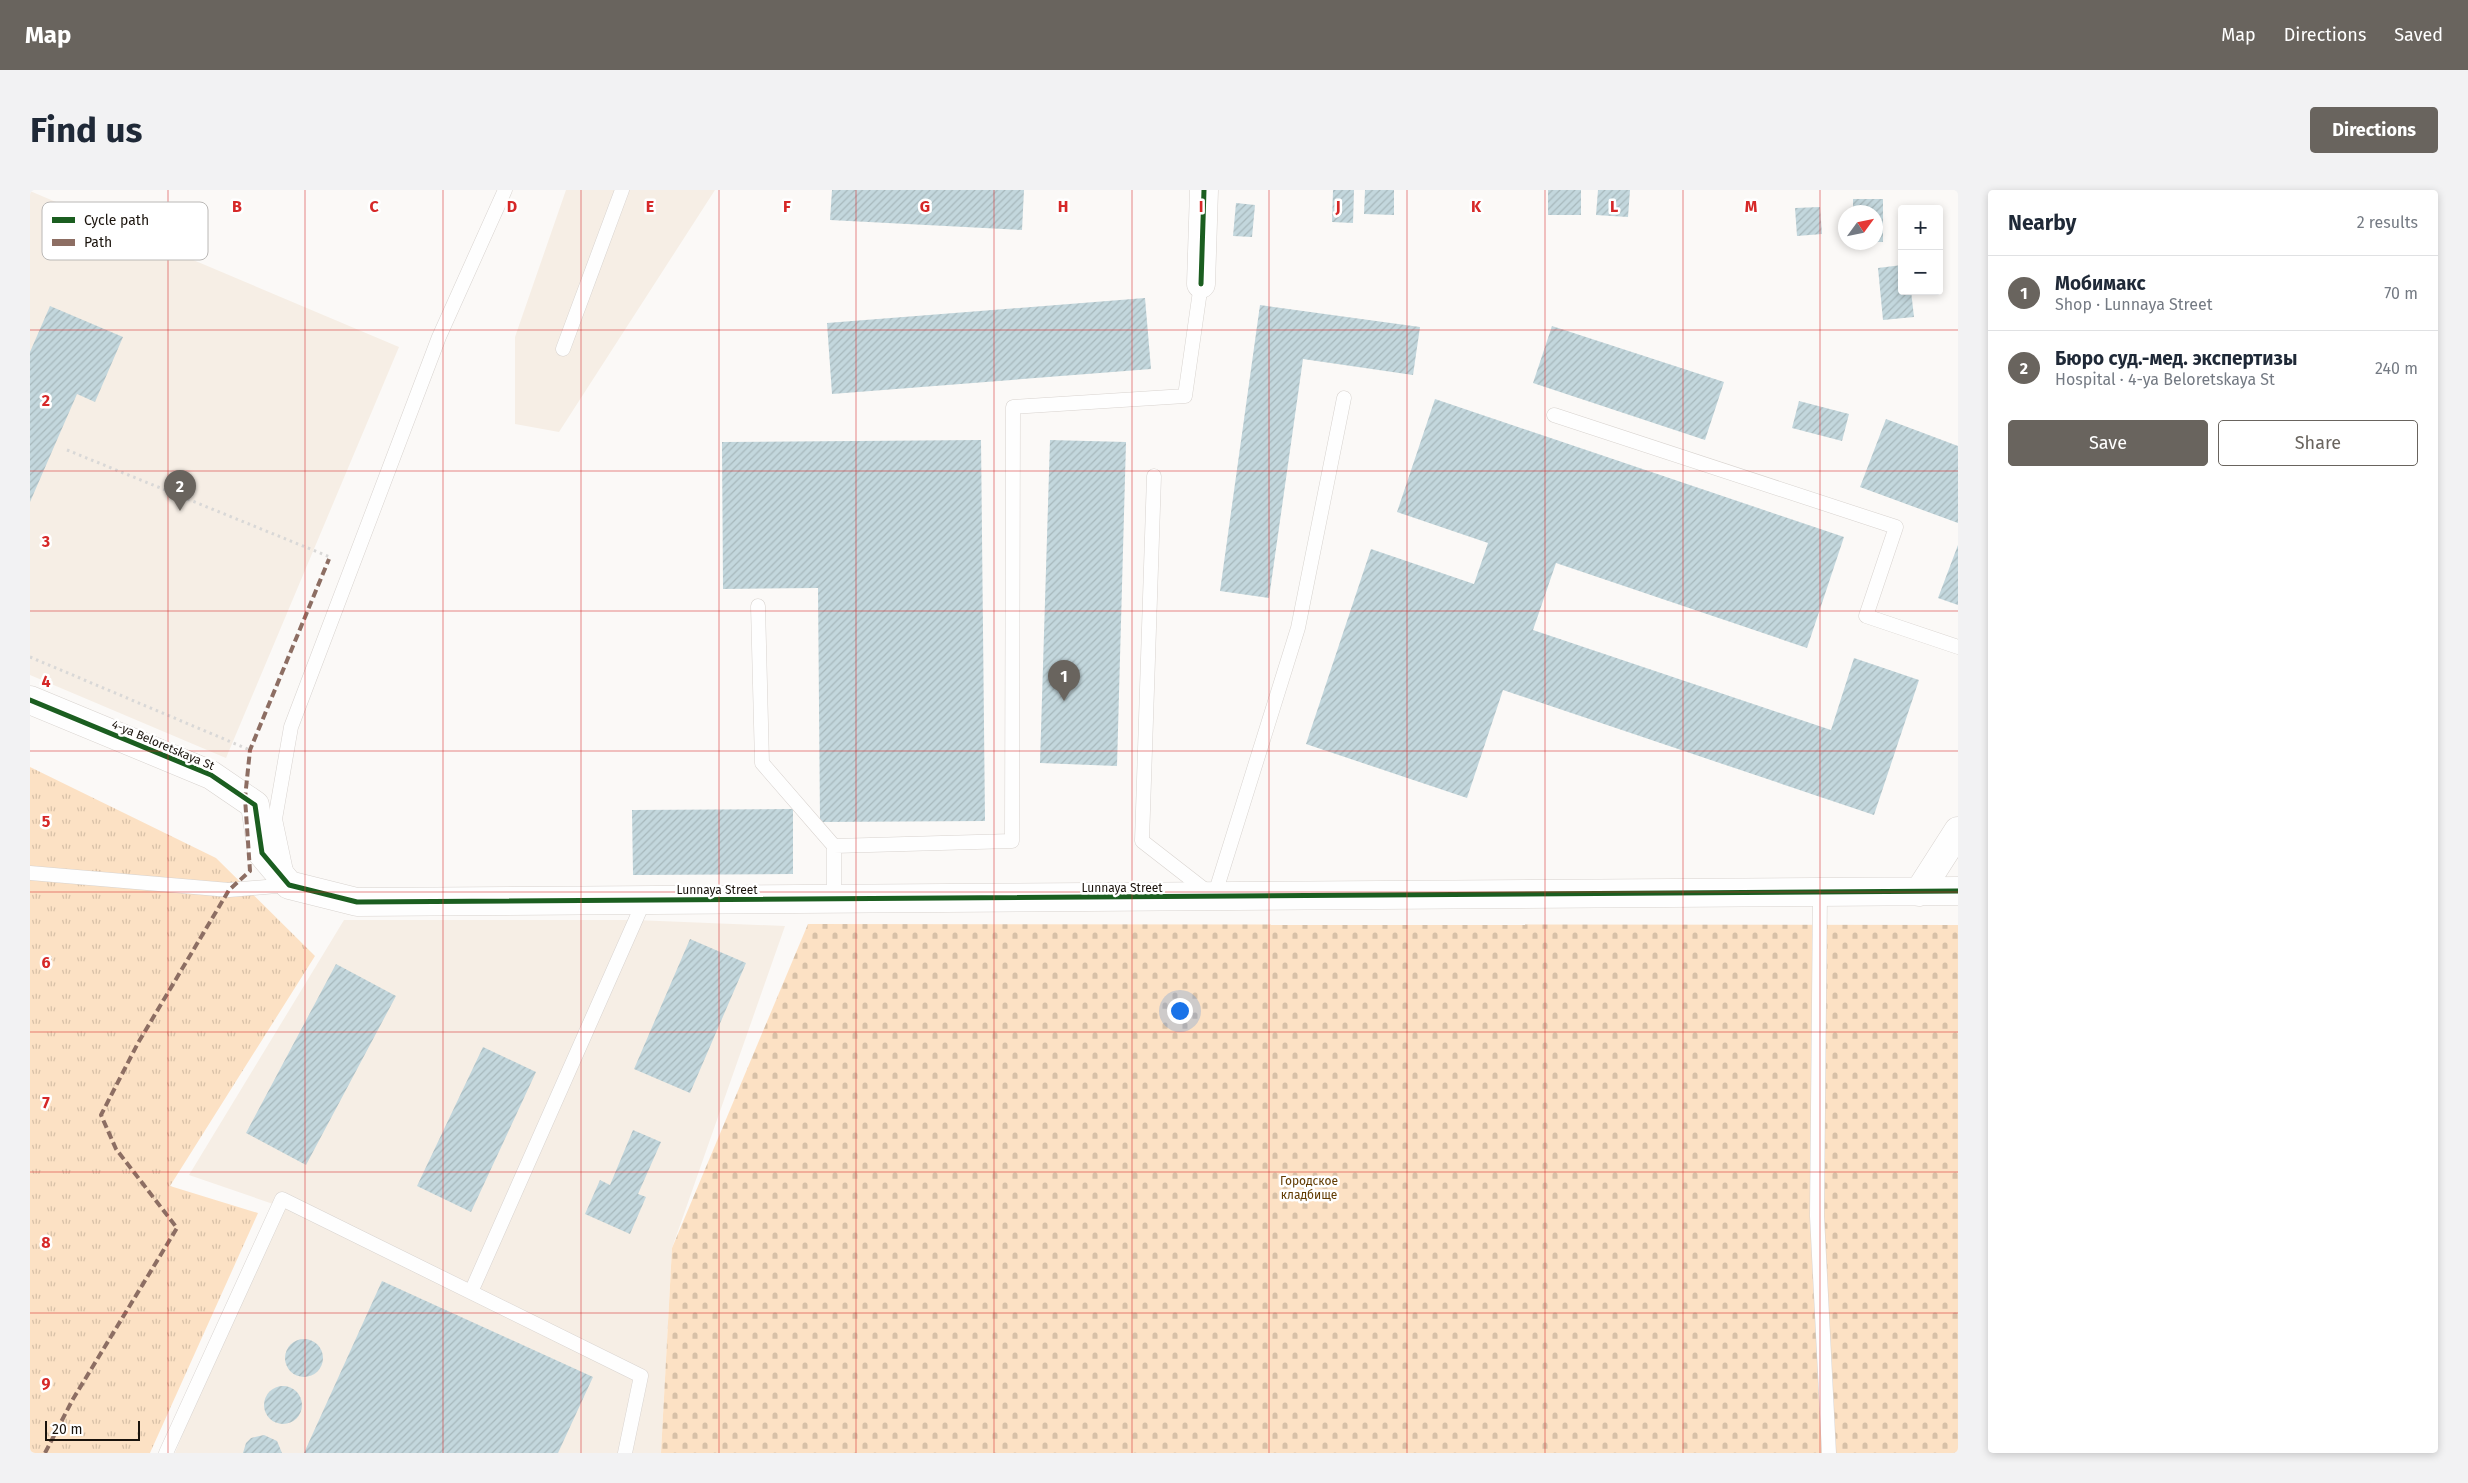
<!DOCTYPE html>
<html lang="en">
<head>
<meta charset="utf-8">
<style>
  :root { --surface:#fff; --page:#f2f2f3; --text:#1f2937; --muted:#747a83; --line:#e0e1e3; --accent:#69645e }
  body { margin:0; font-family:"Fira Sans",sans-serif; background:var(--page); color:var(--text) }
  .controls { position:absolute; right:15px; top:15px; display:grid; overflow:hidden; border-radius:5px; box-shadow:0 2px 8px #0003 }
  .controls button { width:45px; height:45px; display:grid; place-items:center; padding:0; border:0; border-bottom:1px solid var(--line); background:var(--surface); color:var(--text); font:25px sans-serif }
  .compass { position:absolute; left:1808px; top:15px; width:45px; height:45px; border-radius:50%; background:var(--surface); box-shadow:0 2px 8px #0003; rotate:57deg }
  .scale { position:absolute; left:15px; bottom:12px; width:95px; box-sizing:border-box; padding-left:5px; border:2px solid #1a130c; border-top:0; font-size:14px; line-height:18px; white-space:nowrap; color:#1a130c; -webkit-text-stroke:4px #fff; paint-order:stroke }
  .you { position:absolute; left:1149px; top:820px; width:18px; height:18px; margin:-12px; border:4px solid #fff; border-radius:50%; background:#1a73e8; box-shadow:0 0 0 8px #1a73e833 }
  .badge { display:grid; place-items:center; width:32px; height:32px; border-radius:50%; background:var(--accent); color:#fff; font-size:16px; font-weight:700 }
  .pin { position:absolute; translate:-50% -41px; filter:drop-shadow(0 1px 2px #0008) }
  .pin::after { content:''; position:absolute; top:26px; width:18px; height:15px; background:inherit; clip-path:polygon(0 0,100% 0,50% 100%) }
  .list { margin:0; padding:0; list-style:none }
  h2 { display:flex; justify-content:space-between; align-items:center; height:65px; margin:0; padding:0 20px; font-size:21px }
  h2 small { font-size:16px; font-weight:400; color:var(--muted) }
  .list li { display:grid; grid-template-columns:32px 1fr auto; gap:15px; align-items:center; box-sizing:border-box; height:75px; padding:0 20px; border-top:1px solid var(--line) }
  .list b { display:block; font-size:19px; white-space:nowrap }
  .list p { margin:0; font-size:16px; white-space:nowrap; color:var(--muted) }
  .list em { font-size:16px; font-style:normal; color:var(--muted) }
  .actions { display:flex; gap:10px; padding:15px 20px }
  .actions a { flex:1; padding:11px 0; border:1px solid var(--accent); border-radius:5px; text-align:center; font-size:18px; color:var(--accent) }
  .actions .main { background:var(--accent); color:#fff }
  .map { position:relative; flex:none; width:1928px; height:1263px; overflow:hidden; border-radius:5px }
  header { display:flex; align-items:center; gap:30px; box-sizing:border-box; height:70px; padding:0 25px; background:var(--accent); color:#fff }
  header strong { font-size:24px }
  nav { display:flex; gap:28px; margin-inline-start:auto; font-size:18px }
  .intro { display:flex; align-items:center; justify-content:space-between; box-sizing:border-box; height:120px; padding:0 30px }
  h1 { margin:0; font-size:35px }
  .button { padding:12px 22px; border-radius:5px; background:var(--accent); color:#fff; font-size:18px; font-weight:700 }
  main { display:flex; gap:30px; padding:0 30px }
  aside { flex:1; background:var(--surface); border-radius:5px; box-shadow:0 2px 8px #0003 }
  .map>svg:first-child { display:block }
  .built { fill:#f6eee5 }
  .grass { fill:url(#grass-tufts) }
  .cemetery { fill:url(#cemetery-stones) }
  .building { fill:url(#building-hatch) }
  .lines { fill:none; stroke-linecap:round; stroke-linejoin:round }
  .service-casing { stroke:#d8d3cf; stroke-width:15 }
  .minor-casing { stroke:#d8d3cf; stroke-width:29 }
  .path { stroke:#d9d8d7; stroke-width:3; stroke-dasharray:2.5 4; stroke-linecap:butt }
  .service { stroke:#fefefe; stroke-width:14 }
  .minor { stroke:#fefefe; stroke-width:28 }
  .quiet { stroke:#8d6e63; stroke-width:4; stroke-dasharray:8 4; stroke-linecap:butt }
  .cycleway-casing { stroke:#fff; stroke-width:8 }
  .cycleway { stroke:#1b5e20; stroke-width:5 }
  .grid { fill:none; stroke:#d62828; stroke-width:1; stroke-opacity:0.55 }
  .labels { text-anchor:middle; stroke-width:5; stroke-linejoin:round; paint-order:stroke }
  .street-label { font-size:12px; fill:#1a130c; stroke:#fff }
  .park-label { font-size:12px; fill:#623c03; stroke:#fff }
  .key { fill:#fff; stroke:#bab8b6; stroke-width:1 }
  .key-label { font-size:14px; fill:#1a130c }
  .grid-label { font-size:16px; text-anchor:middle; font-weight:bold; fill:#d62828; stroke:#fff; stroke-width:5; stroke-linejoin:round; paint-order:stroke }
</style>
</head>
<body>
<header>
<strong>Map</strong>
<nav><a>Map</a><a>Directions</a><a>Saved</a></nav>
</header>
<div class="intro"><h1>Find us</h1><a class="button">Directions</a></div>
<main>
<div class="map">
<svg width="1928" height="1263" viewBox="0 0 1928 1263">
  <defs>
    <pattern id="grass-tufts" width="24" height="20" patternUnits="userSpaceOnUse" patternTransform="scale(1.25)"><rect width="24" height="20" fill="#fce1c4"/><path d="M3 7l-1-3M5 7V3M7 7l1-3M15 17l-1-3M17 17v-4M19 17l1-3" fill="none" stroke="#d7c0a7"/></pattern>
    <pattern id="cemetery-stones" width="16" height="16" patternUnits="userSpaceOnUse" patternTransform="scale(1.25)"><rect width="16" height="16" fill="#fce1c4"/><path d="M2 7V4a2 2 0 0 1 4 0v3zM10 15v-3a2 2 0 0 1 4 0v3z" fill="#d7c0a7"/></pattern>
    <pattern id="building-hatch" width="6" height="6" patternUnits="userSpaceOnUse" patternTransform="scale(1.25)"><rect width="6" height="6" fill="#c3d7dd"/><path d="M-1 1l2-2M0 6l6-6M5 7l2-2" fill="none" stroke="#a7b8bc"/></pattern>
  </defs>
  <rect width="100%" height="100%" fill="#fbf9f7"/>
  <path class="built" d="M536,0H685L529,242L485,234V147Z
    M0,1L369,157L196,568L0,485Z
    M314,730H605L755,736L642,1058L631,1263H145L246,1015L159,985Z"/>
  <path class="grass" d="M0,577L186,668L285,766L140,996L228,1023L120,1263H0Z"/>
  <path class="cemetery" d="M778,734L1928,735V1263H631L642,1058Z"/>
  <path class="building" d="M802,0H994L992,40L800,30Z
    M1303,0H1324L1323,33L1302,32Z
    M1335,0H1364V25L1334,24Z
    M1518,0H1551V25H1518Z
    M1568,0H1600L1598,27L1566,25Z
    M1823,9H1853V52H1846V22H1823Z
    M1206,13L1225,15L1222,47L1203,46Z
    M1790,17L1792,44L1767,46L1765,18Z
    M1872,75V101H1881L1884,127L1853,130L1848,78Z
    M1115,108L1121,179L802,204L797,133Z
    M1230,115L1390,137L1383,185L1273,169L1239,408L1190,401Z
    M20,116L93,147L65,212L47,204L0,312V162Z
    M1522,136L1694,192L1675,250L1503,193Z
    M1405,209L1814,347L1777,458L1526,373L1503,440L1801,540L1824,468L1889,490L1844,625L1473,500L1437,608L1276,554L1341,359L1444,394L1458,353L1367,322Z
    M1769,211L1819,224L1812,251L1762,238Z
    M1856,229L1928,256V333L1830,297Z
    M951,250L955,631L790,632L788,398L693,399L692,252Z
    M1020,250L1096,252L1087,576L1010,573Z
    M1928,355V415L1908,408Z
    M763,619V684L603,685L602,620Z
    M660,749L716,773L660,903L604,879Z
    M306,774L366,806L276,975L216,943Z
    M453,857L506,882L441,1022L387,996Z
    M603,940L631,952L608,1004L616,1007L600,1044L555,1024L570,990L580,995Z
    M352,1091L563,1187L528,1263H274Z
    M255 1168a19 19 0 1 1 38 0a19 19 0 1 1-38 0Z
    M234 1215a19 19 0 1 1 38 0a19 19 0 1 1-38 0Z
    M234,1245L247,1251L252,1263H213L216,1253L221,1248Z"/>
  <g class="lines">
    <defs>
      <path id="service" d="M533,159L592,0
        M1524,225L1866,337L1836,426L1928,457
        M1124,286L1112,651L1184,707L1268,438L1314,208
        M728,416L732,573L804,656V710
        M804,656L982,651L983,217L1155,206L1171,94
        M0,683L199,700L259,695L245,629L261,537L409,147L475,0
        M1790,704L1787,1026L1799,1263
        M441,1102L614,711
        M136,1263L252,1009L611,1186L595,1263"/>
      <path id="minor" d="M1171,94L1174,0
        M0,510L181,585L225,615L232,663L259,695L327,712L1928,701
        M1889,702L1928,641"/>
    </defs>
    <use href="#service" class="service-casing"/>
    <use href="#minor" class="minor-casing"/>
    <path class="path" d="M37,260L300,367
      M0,467L220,560"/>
    <use href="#service" class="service"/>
    <use href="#minor" class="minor"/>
    <path class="quiet" d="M15,1263L43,1209L147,1038L86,959L71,925L108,853L199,700L220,681L215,608L220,560L299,369"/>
    <defs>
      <path id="cycleway" d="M1171,94L1174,0
        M0,510L181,585L225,615L232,663L259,695L327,712L1928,701"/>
    </defs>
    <use href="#cycleway" class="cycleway-casing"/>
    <use href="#cycleway" class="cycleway"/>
  </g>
  <path class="grid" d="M138,0V1263M275,0V1263M413,0V1263M551,0V1263M689,0V1263M826,0V1263M964,0V1263M1102,0V1263M1239,0V1263M1377,0V1263M1515,0V1263M1653,0V1263M1790,0V1263M0,140H1928M0,281H1928M0,421H1928M0,561H1928M0,702H1928M0,842H1928M0,982H1928M0,1123H1928"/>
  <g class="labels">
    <g class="street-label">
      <text transform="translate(133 555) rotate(23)" y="4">4-ya Beloretskaya St</text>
      <text x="1092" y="702">Lunnaya Street</text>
      <text x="687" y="704">Lunnaya Street</text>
    </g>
    <g class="park-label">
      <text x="1279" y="995">Городское<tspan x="1279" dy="14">кладбище</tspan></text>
    </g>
  </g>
  <rect x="12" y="12" width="166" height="58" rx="8" class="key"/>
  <rect x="22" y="27" width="23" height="6" fill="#1b5e20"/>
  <rect x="22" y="49" width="23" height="7" fill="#8d6e63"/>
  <g class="key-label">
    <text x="54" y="35">Cycle path</text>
    <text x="54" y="57">Path</text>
  </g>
  <g class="grid-label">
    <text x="207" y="22">B</text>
    <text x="344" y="22">C</text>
    <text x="482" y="22">D</text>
    <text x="620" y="22">E</text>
    <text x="757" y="22">F</text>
    <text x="895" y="22">G</text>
    <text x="1033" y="22">H</text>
    <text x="1171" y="22">I</text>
    <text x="1308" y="22">J</text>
    <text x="1446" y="22">K</text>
    <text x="1584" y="22">L</text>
    <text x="1721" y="22">M</text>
    <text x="16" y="216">2</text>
    <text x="16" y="357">3</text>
    <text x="16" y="497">4</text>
    <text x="16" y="637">5</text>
    <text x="16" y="778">6</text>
    <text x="16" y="918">7</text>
    <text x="16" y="1058">8</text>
    <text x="16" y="1199">9</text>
  </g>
</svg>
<div class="controls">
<button>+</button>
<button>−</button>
</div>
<svg class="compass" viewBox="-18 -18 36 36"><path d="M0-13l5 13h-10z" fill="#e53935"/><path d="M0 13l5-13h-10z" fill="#747a83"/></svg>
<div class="scale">20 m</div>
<div class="you"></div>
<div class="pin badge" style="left:1034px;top:511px">1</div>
<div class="pin badge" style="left:150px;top:321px">2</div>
</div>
<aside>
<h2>Nearby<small>2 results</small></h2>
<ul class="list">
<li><span class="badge">1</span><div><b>Мобимакс</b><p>Shop · Lunnaya Street</p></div><em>70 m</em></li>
<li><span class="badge">2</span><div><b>Бюро суд.-мед. экспертизы</b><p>Hospital · 4-ya Beloretskaya St</p></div><em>240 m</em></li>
</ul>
<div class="actions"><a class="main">Save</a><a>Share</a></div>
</aside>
</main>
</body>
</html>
